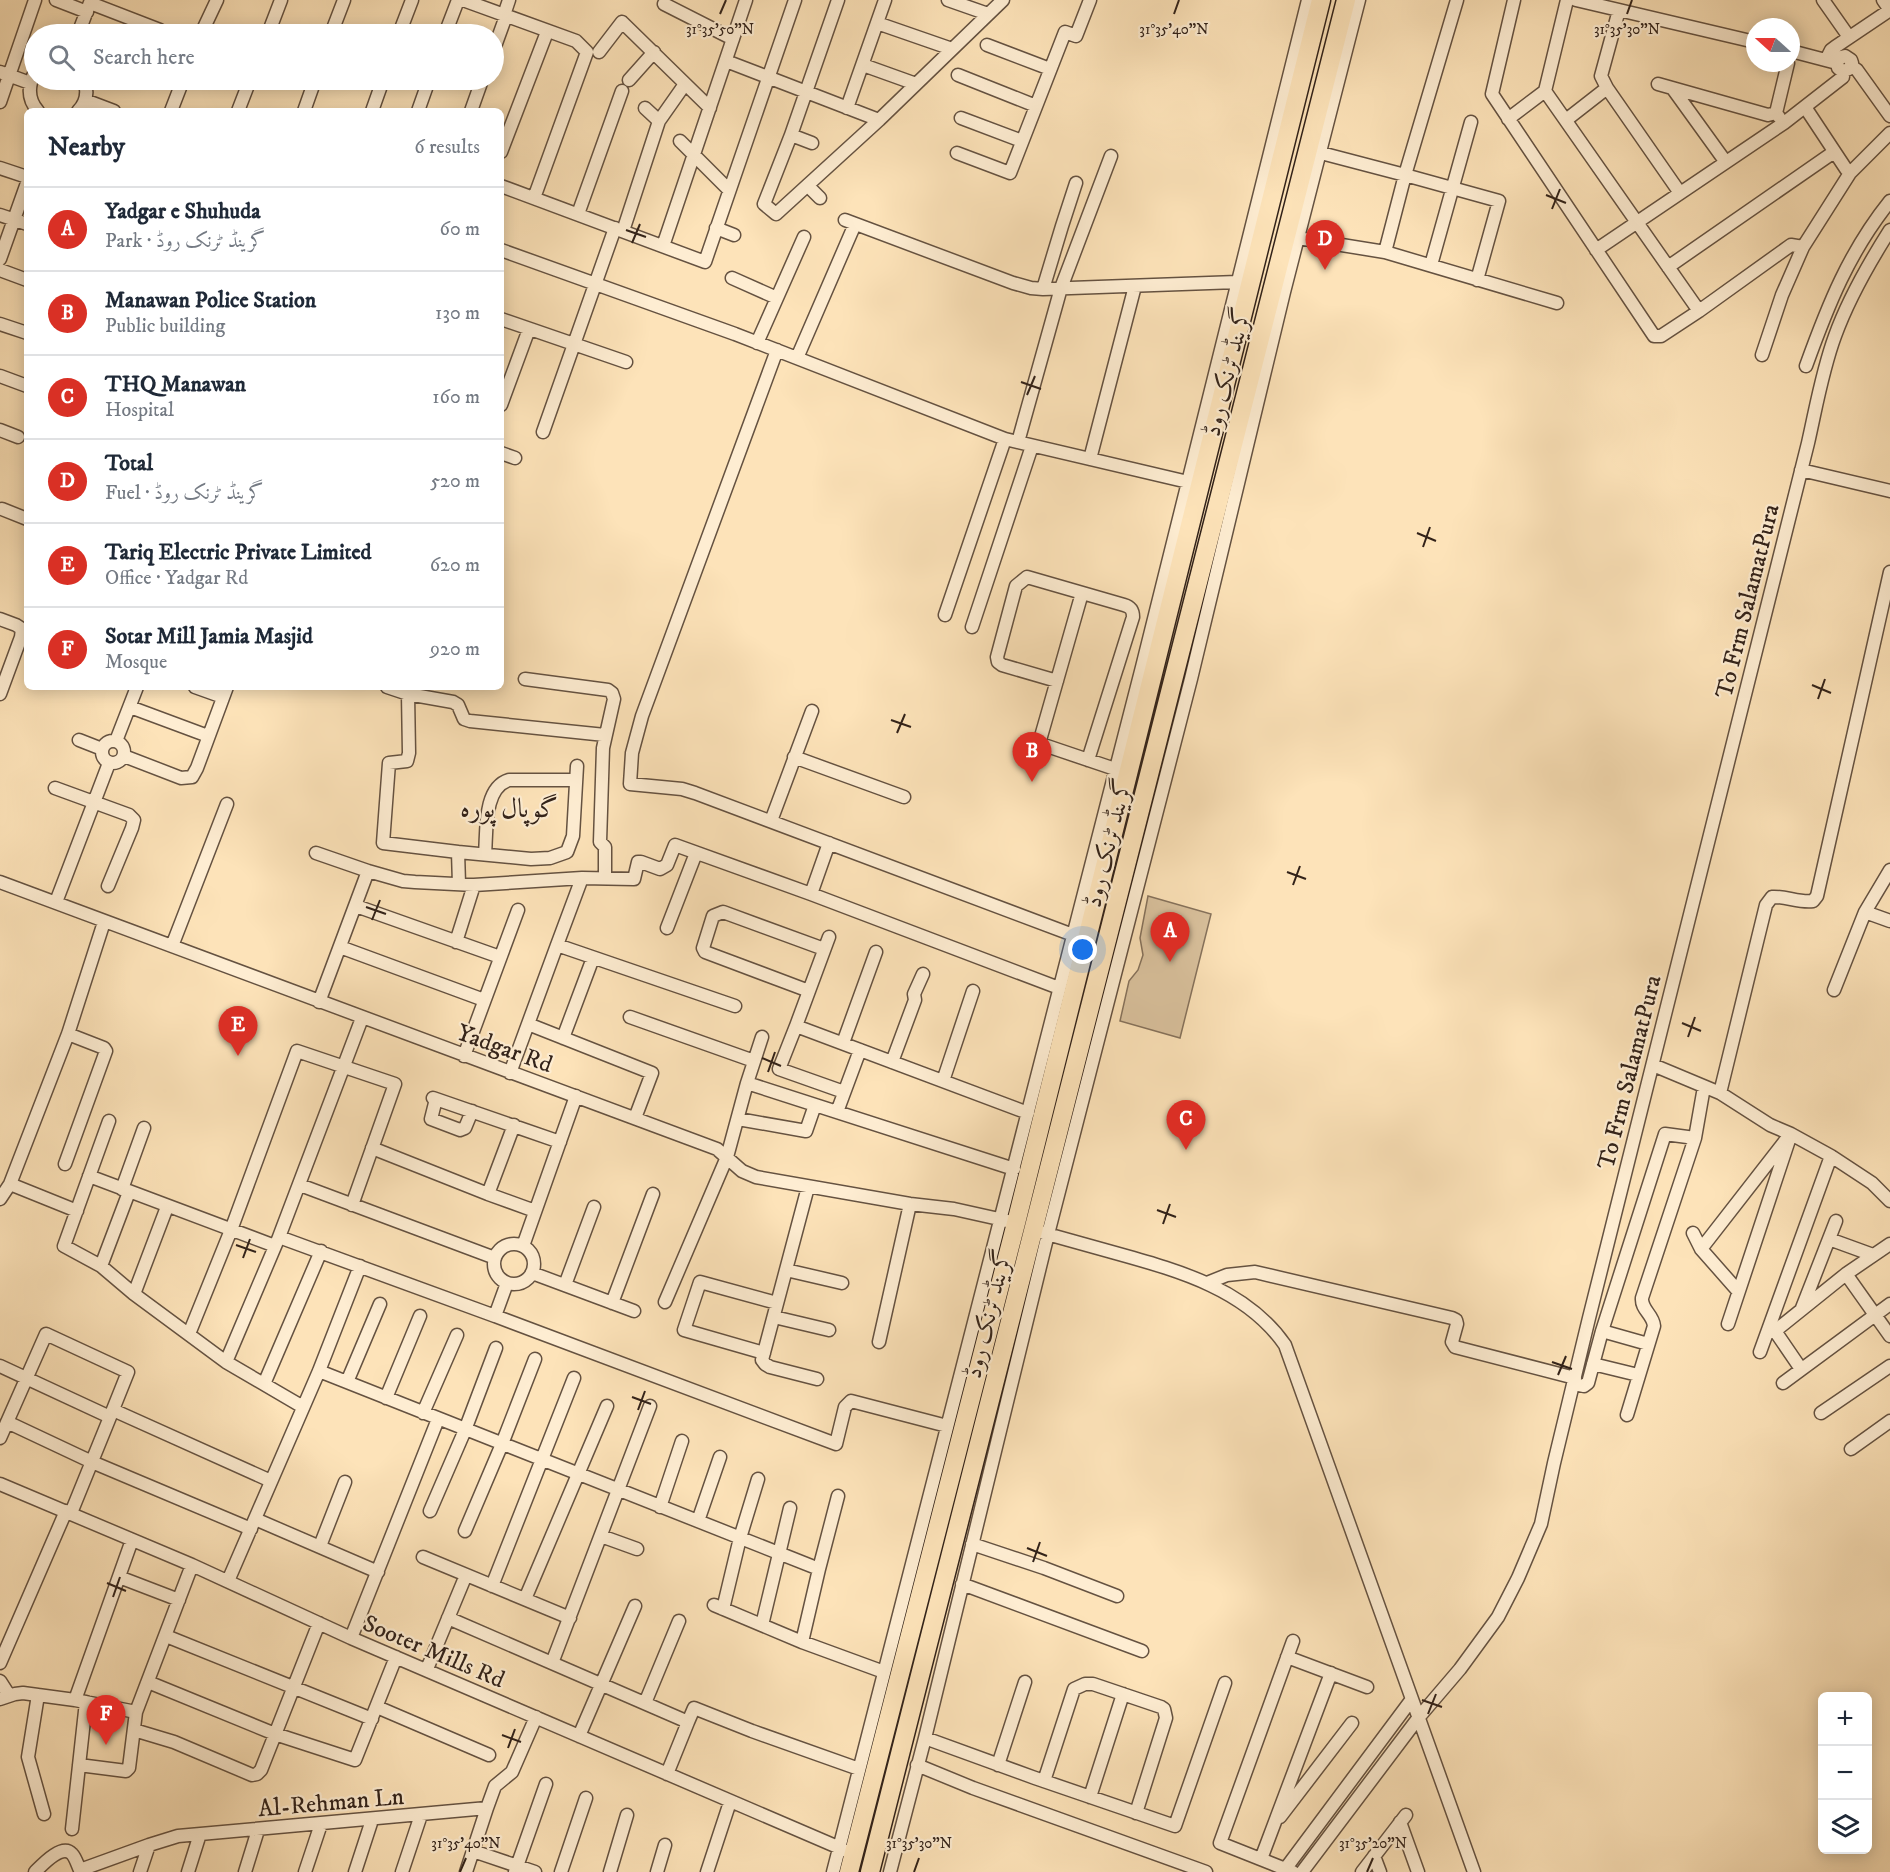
<!DOCTYPE html>
<html lang="en">
<head>
<meta charset="utf-8">
<style>
  :root { --surface:#fff; --page:#f6f6f7; --text:#1f2937; --muted:#747a83; --line:#e0e1e3; --accent:#d93025 }
  body { margin:0; font-family:"IM FELL DW Pica",Amiri,serif; background:var(--page); color:var(--text) }
  .controls { position:absolute; right:18px; bottom:18px; display:grid; overflow:hidden; border-radius:9px; box-shadow:0 3px 15px #0003 }
  .controls button { width:54px; height:54px; display:grid; place-items:center; padding:0; border:0; border-bottom:2px solid var(--line); background:var(--surface); color:var(--text); font:30px sans-serif }
  .compass { position:absolute; left:1746px; top:18px; width:54px; height:54px; border-radius:50%; background:var(--surface); box-shadow:0 3px 15px #0003; rotate:291deg }
  .you { position:absolute; left:1083px; top:950px; width:21px; height:21px; margin:-15px; border:4px solid #fff; border-radius:50%; background:#1a73e8; box-shadow:0 0 0 9px #1a73e833 }
  .badge { display:grid; place-items:center; width:39px; height:39px; border-radius:50%; background:var(--accent); color:#fff; font-size:20px; font-weight:700 }
  .pin { position:absolute; translate:-50% -50px; filter:drop-shadow(0 2px 3px #0008) }
  .pin::after { content:''; position:absolute; top:32px; width:21px; height:18px; background:inherit; clip-path:polygon(0 0,100% 0,50% 100%) }
  .list { margin:0; padding:0; list-style:none }
  h2 { display:flex; justify-content:space-between; align-items:center; height:78px; margin:0; padding:0 24px; font-size:26px }
  h2 small { font-size:20px; font-weight:400; color:var(--muted) }
  .list li { display:grid; grid-template-columns:39px 1fr auto; gap:18px; align-items:center; box-sizing:border-box; height:84px; padding:0 24px; border-top:2px solid var(--line) }
  .list b { display:block; font-size:22px; white-space:nowrap }
  .list p { margin:0; font-size:20px; white-space:nowrap; color:var(--muted) }
  .list em { font-size:20px; font-style:normal; color:var(--muted) }
  .icon { flex:none; width:33px; height:33px; fill:none; stroke:currentColor; stroke-width:2; stroke-linecap:round; stroke-linejoin:round }
  .map { position:relative; flex:none; width:1890px; height:1872px; overflow:hidden }
  .search { position:absolute; background:var(--surface); box-shadow:0 3px 15px #0003; left:24px; top:24px; width:480px; height:66px; display:flex; align-items:center; gap:15px; box-sizing:border-box; padding:0 21px; border-radius:33px; color:var(--muted); font-size:22px }
  .panel { position:absolute; background:var(--surface); box-shadow:0 3px 15px #0003; left:24px; top:108px; width:480px; height:582px; border-radius:9px }
  .map>svg:first-child { display:block }
  .green { fill:#dac29e; stroke:#86725c; stroke-width:1.5 }
  .lines { fill:none; stroke-linecap:round; stroke-linejoin:round }
  .minor-casing { stroke:#655241; stroke-width:15 }
  .highway-casing { stroke:#322219; stroke-width:21 }
  .minor { stroke:#feedd2; stroke-width:12 }
  .highway { stroke:#fde3b9; stroke-width:18 }
  .ticks { fill:none; stroke:#322219; stroke-width:2 }
  .labels { text-anchor:middle; stroke-width:4.5; stroke-linejoin:round; paint-order:stroke }
  .street-label { font-size:24px; fill:#322219; stroke:#feedd2 }
  .quarter-label { font-size:27px; fill:#322219; stroke:#feedd2 }
  .ticks-label { font-size:15px; text-anchor:middle; fill:#322219; stroke:#feedd2; stroke-width:4.5; stroke-linejoin:round; paint-order:stroke }
</style>
</head>
<body>
<div class="map">
<svg width="1890" height="1872" viewBox="0 0 1890 1872">
  <rect width="100%" height="100%" fill="#fde3b9"/>
  <filter id="stains"><feTurbulence type="fractalNoise" baseFrequency=".00333" numOctaves="4"/><feColorMatrix values="0 0 0 0 .2 0 0 0 0 .09 0 0 0 0 .02 0 0 0 .5 -.17"/></filter>
  <radialGradient id="worn" r=".72"><stop offset=".6" stop-color="#630" stop-opacity="0"/><stop offset="1" stop-color="#630" stop-opacity=".3"/></radialGradient>
  <path class="green" d="M1148,896L1211,914L1180,1038L1120,1021L1129,981L1138,970L1143,955L1140,938Z"/>
  <g class="lines">
    <defs>
      <path id="minor" d="M56,0L87,12
        M463,0L576,41L587,52L534,198
        M838,0L791,135L764,204L776,214L879,120L1003,0
        M948,0L988,14
        M1514,0L1492,94L1654,336H1661L1699,311L1791,245L1803,247
        M1576,0L1755,42
        M1823,0L1849,37
        M1883,0L1890,10
        M90,3L160,30
        M664,4L733,39
        M506,9L509,0
        M877,23L952,49
        M78,34L91,0
        M201,34L217,0
        M268,34L281,0
        M331,34L344,0
        M399,34L412,0
        M445,34L458,0
        M987,45L1050,69
        M494,49L506,16
        M1791,51L1833,62
        M599,52L622,22L710,108
        M1826,60L1831,50L1835,47L1890,10
        M726,61L879,120
        M863,65L916,84
        M1851,66L1857,70L1890,116
        M0,72L30,83
        M34,74C28,87 28,100 38,111
        M958,75L1036,106
        M629,80L654,52
        M1658,84L1768,115L1776,113
        M1607,88L1601,76L1619,10
        M1673,89L1725,161
        M1545,91L1699,311
        M85,100L114,111
        M0,102L35,0
        M1805,107L1846,169L1850,173
        M847,108L885,0
        M78,111C87,102 88,91 84,80
        M171,111L183,80
        M238,111L250,80
        M304,111L315,80
        M372,111L383,80
        M418,111L429,80
        M471,111L482,80
        M1779,117L1776,113L1788,63
        M961,118L1022,141
        M1508,119L1545,91L1567,0
        M1566,120L1607,88L1680,193
        M659,121L685,84
        M791,135L812,143
        M680,141L729,190
        M501,152L547,32
        M957,153L1010,173L1065,32L1076,36L1090,0
        M1321,153L1405,175L1499,201L1477,280
        M0,168L27,177
        M1076,183L1062,226L1043,289L1237,282
        M501,186L705,262L795,0
        M808,186L820,198
        M578,214L622,91
        M0,215L27,224
        M845,220L1013,283L1031,288L1043,289
        M716,228L734,235
        M623,231L659,121L645,108
        M1298,238L1385,252L1557,303
        M663,246L746,0
        M501,250L735,334L1005,439L1188,482
        M1596,250L1784,123L1843,77V71L1849,69L1852,63L1851,60L1845,56L1841,57L1837,62L1838,68L1843,71
        M1385,252L1405,175L1457,0
        M0,259L27,183
        M1431,265L1471,122
        M1668,267L1834,152
        M0,270L27,280
        M732,278L777,298
        M501,319L626,362
        M0,324L27,333
        M757,343L804,237
        M777,350L642,716L632,753L630,784L682,789L695,793L1073,935
        M1762,355L1782,295L1803,247L1850,173L1890,133
        M797,358L855,224
        M1806,366C1828,305 1849,252 1890,201
        M0,376L27,386
        M501,405L529,329
        M0,430L18,437
        M543,432L615,228
        M1018,442L1061,288L1111,156
        M501,453L515,458
        M1090,459L1135,286
        M1801,470L1890,491
        M2,509L27,519
        M1082,593L1040,740L1041,744L1115,769
        M945,615L1005,439
        M0,619L16,625L22,629L21,637L0,694
        M972,627L1032,446
        M525,679L608,690L612,693L614,699L603,748L600,842L605,847V878
        M1057,681L1002,665L998,662L997,657L1016,586L1027,577L1124,605C1131,607 1133,610 1133,617L1088,760
        M195,687L223,697
        M387,687L408,694L453,702L458,705L464,719L470,721L605,735
        M408,694L409,753L407,761L389,763L383,843L458,852L459,884
        M130,707L208,736
        M79,740L102,749
        M102 752a11 11 0 1 1 22 0a11 11 0 1 1-22 0Z
        M116,741L137,687
        M124,756L181,778L192,777L197,768L227,687
        M794,757L904,797
        M55,788L129,815L134,820L132,828L108,886
        M771,821L812,711
        M458,852L531,859L550,858L567,852L573,836L577,766
        M316,853L368,871L403,881L415,882L474,885L582,878L634,879L638,862H641L660,869L667,865L675,845L811,894L1059,988
        M485,854C487,831 483,788 509,780H576
        M0,882L717,1149L742,1171L756,1177L910,1204L954,1209L1008,1221
        M811,894L829,843
        M56,902L109,763
        M356,906L500,957
        M1865,912L1890,921
        M667,928L696,853
        M829,937L796,1026L1028,1113
        M456,942L474,885
        M557,945L582,878
        M172,946L227,804
        M340,947L484,1000
        M1834,990L1865,912L1890,870
        M809,991L705,952L703,948L713,916L723,912L824,949
        M319,1002L368,871
        M630,1017L754,1061
        M528,1024L652,1073L635,1118
        M796,1026L779,1069L844,1092
        M563,1038L593,958
        M843,1043L876,952
        M464,1056L518,910
        M892,1062L915,1000L914,994L923,974
        M1653,1065L1720,1093L1770,1125L1791,1134L1831,1156L1872,1183L1890,1201
        M510,1073L557,945L735,1006
        M943,1081L973,991
        M747,1083L762,1037
        M1720,1093L1766,905L1772,897C1786,896 1799,903 1813,901L1817,896L1890,572
        M433,1098L560,1142
        M436,1099L431,1119L460,1130L465,1128L472,1111
        M837,1112L860,1050
        M738,1119L806,1131L815,1105
        M109,1121L64,1246L101,1266L134,1294L226,1362L303,1407
        M372,1148L488,1194L535,1211
        M65,1164L106,1051L104,1048L68,1034
        M89,1176L275,1246
        M10,1184L77,1211
        M300,1185L495,1258
        M808,1187L762,1360L765,1364L770,1367L817,1379
        M122,1189L144,1128
        M488,1194L514,1125
        M0,1199L10,1184L68,1034L104,922
        M1040,1232C1066,1239 1093,1247 1119,1254C1180,1271 1247,1290 1285,1345L1474,1872
        M1693,1233L1701,1249L1738,1291
        M279,1237L362,1018
        M1829,1239L1873,1255
        M494 1264a20 20 0 1 1 40 0a20 20 0 1 1-40 0Z
        M523,1246L576,1096
        M1701,1249L1785,1141
        M101,1266L129,1192
        M786,1270L842,1283
        M532,1273L634,1311
        M1846,1274L1890,1336
        M507,1283L495,1316L836,1444L845,1407L851,1401L947,1426
        M1207,1283L1227,1275L1255,1272L1452,1318L1456,1320L1457,1324L1452,1342L1455,1347L1575,1378
        M565,1285L594,1207
        M134,1294L167,1207
        M665,1302L727,1157L747,1083L1014,1169
        M612,1303L653,1194
        M1802,1308L1836,1221
        M774,1317L829,1330
        M1728,1324L1791,1134
        M1602,1331L1648,1344
        M189,1334L231,1230L297,1051L395,1084L352,1205
        M879,1342L910,1204
        M1760,1352L1831,1156
        M764,1353L684,1330L700,1282L777,1303
        M226,1362L279,1237L495,1316
        M1593,1364L1638,1375
        M0,1366L110,1417L71,1513
        M1801,1369L1775,1331L1846,1274L1890,1244
        M319,1371L819,1569L802,1642L884,1672
        M347,1382L380,1304
        M1783,1383L1890,1304
        M264,1384L321,1251
        M1574,1384L1584,1386L1588,1383L1602,1331L1665,1134L1695,1138
        M386,1398L420,1316
        M113,1410L271,1481
        M423,1413L457,1335
        M1821,1413L1890,1366
        M1627,1415L1654,1326C1653,1314 1641,1310 1642,1298L1695,1138L1704,1087
        M7,1422L92,1462L251,1529
        M0,1438L46,1334L128,1372L110,1417
        M1851,1449L1890,1421
        M0,1484L192,1565L351,1638L847,1851
        M660,1507L682,1441
        M430,1511L465,1430L496,1348
        M255,1519L378,1572
        M698,1521L720,1457
        M465,1531L502,1444L535,1359
        M601,1536L637,1549
        M972,1544L1044,1568L1117,1596
        M320,1546L345,1482
        M423,1557L570,1618
        M819,1569L838,1496
        M119,1577L179,1600
        M228,1581L319,1371L360,1266
        M962,1584L1142,1651
        M492,1586L574,1378
        M525,1599L607,1406
        M714,1605L802,1642
        M723,1609L740,1538L758,1479
        M448,1618L688,1722L694,1708L752,1731L859,1769
        M762,1625L790,1508
        M166,1636L372,1719
        M351,1638L438,1419
        M1293,1641L1220,1843L1293,1872
        M1287,1657L1367,1687
        M0,1663L66,1511
        M552,1663L650,1406
        M427,1669L466,1575
        M0,1681L9,1695
        M148,1682L275,1734L355,1760L396,1657
        M38,1695L28,1757L44,1814
        M0,1699L15,1694L23,1693L75,1700L136,1712L192,1565
        M75,1700L132,1540
        M645,1703L679,1621
        M377,1707L489,1755
        M134,1730L174,1742L252,1775L257,1774L261,1770L319,1623
        M579,1736L635,1606
        M925,1738L1035,1778L1175,1826L1225,1683
        M79,1765L126,1771L129,1768L136,1712
        M917,1765L973,1788L1206,1872
        M998,1765L1025,1682
        M667,1774L688,1722
        M1044,1781L1074,1689L1085,1684H1093L1161,1707L1164,1709L1166,1718L1136,1813
        M1090,1797L1123,1694
        M1280,1817L1352,1723
        M1400,1822L1418,1872
        M72,1829L86,1702
        M473,1851L535,1872
        M1374,1856L1380,1872
        M1261,1859L1331,1673
        M80,1870L149,1845L178,1836L487,1808L495,1786L512,1772L536,1717
        M35,1872C42,1865 62,1843 72,1854C76,1858 78,1867 81,1872
        M140,1872L149,1845
        M188,1872L200,1834
        M245,1872L258,1830
        M305,1872L321,1824
        M355,1872L372,1820
        M402,1872L421,1815
        M466,1872L487,1808
        M515,1872L546,1784
        M561,1872L586,1798
        M610,1872L627,1815
        M657,1872L665,1845
        M707,1872L730,1802
        M833,1872L1142,667L1308,0
        M890,1872L925,1738L1048,1234L1191,679L1284,292L1359,0
        M1283,1872L1412,1699
        M1302,1872L1419,1717L1460,1669L1498,1617L1518,1578L1541,1524L1554,1463L1589,1318L1808,443C1816,408 1822,371 1835,336C1848,300 1869,263 1890,230
        M1362,1872L1406,1815"/>
      <path id="highway" d="M849,1872L1016,1223L1321,0
        M870,1872L1346,0"/>
    </defs>
    <use href="#minor" class="minor-casing"/>
    <use href="#highway" class="highway-casing"/>
    <use href="#minor" class="minor"/>
    <use href="#highway" class="highway"/>
  </g>
  <path class="ticks" d="M720,14L726,0M1174,14L1179,0M1627,14L1632,0M1546,195L1566,203M1552,209L1560,189M626,230L646,237M632,243L640,224M1021,382L1041,389M1027,395L1035,376M1417,533L1436,541M1423,547L1430,527M1812,685L1831,693M1818,699L1825,679M891,720L911,727M897,733L905,714M1287,872L1306,879M1293,885L1300,866M366,907L386,914M372,920L380,900M1682,1023L1701,1031M1688,1037L1695,1017M762,1058L781,1066M768,1072L775,1052M1157,1210L1176,1217M1163,1224L1170,1204M236,1245L256,1252M243,1258L250,1239M1552,1362L1572,1369M1558,1375L1566,1356M632,1397L651,1404M638,1410L645,1391M1027,1548L1047,1556M1033,1562L1040,1542M107,1583L126,1591M113,1597L120,1577M1422,1700L1442,1707M1428,1714L1436,1694M502,1735L521,1742M508,1748L515,1729M460,1872L466,1858M914,1872L919,1858M1367,1872L1373,1858"/>
  <g class="labels">
    <g class="street-label">
      <text transform="translate(1227 372) rotate(-76)" y="8">گرینڈ ٹرنک روڈ</text>
      <text transform="translate(1747 601) rotate(-76)" y="8">To Frm SalamatPura</text>
      <text transform="translate(1108 843) rotate(-76)" y="8">گرینڈ ٹرنک روڈ</text>
      <text transform="translate(505 1048) rotate(20)" y="8">Yadgar Rd</text>
      <text transform="translate(1629 1072) rotate(-76)" y="8">To Frm SalamatPura</text>
      <text transform="translate(988 1314) rotate(-76)" y="8">گرینڈ ٹرنک روڈ</text>
      <text transform="translate(434 1651) rotate(23)" y="8">Sooter Mills Rd</text>
      <text transform="translate(331 1802) rotate(-5)" y="8">Al-Rehman Ln</text>
    </g>
    <g class="quarter-label">
      <text x="509" y="817">گوپال پورہ</text>
    </g>
  </g>
  <g class="ticks-label">
    <text x="720" y="34">31°35'50"N</text>
    <text x="1174" y="34">31°35'40"N</text>
    <text x="1627" y="34">31°35'30"N</text>
    <text x="466" y="1848">31°35'40"N</text>
    <text x="919" y="1848">31°35'30"N</text>
    <text x="1373" y="1848">31°35'20"N</text>
  </g>
  <rect width="100%" height="100%" filter="url(#stains)"/>
  <rect width="100%" height="100%" fill="url(#worn)"/>
</svg>
<div class="controls">
<button>+</button>
<button>−</button>
<button><svg class="icon" aria-label="layers" viewBox="0 0 24 24"><path d="M12 4l9 5-9 5-9-5zM3 14l9 5 9-5"/></svg></button>
</div>
<svg class="compass" viewBox="-18 -18 36 36"><path d="M0-13l5 13h-10z" fill="#e53935"/><path d="M0 13l5-13h-10z" fill="#747a83"/></svg>
<div class="you"></div>
<div class="pin badge" style="left:1170px;top:962px">A</div>
<div class="pin badge" style="left:1032px;top:782px">B</div>
<div class="pin badge" style="left:1186px;top:1150px">C</div>
<div class="pin badge" style="left:1325px;top:270px">D</div>
<div class="pin badge" style="left:238px;top:1056px">E</div>
<div class="pin badge" style="left:106px;top:1745px">F</div>
<div class="search"><svg class="icon" aria-label="search" viewBox="0 0 24 24"><circle cx="10" cy="10" r="6"/><path d="M15 15l6 6"/></svg>Search here</div>
<section class="panel">
<h2>Nearby<small>6 results</small></h2>
<ul class="list">
<li><span class="badge">A</span><div><b>Yadgar e Shuhuda</b><p>Park · گرینڈ ٹرنک روڈ</p></div><em>60 m</em></li>
<li><span class="badge">B</span><div><b>Manawan Police Station</b><p>Public building</p></div><em>130 m</em></li>
<li><span class="badge">C</span><div><b>THQ Manawan</b><p>Hospital</p></div><em>160 m</em></li>
<li><span class="badge">D</span><div><b>Total</b><p>Fuel · گرینڈ ٹرنک روڈ</p></div><em>520 m</em></li>
<li><span class="badge">E</span><div><b>Tariq Electric Private Limited</b><p>Office · Yadgar Rd</p></div><em>620 m</em></li>
<li><span class="badge">F</span><div><b>Sotar Mill Jamia Masjid</b><p>Mosque</p></div><em>920 m</em></li>
</ul>
</section>
</div>
</body>
</html>
